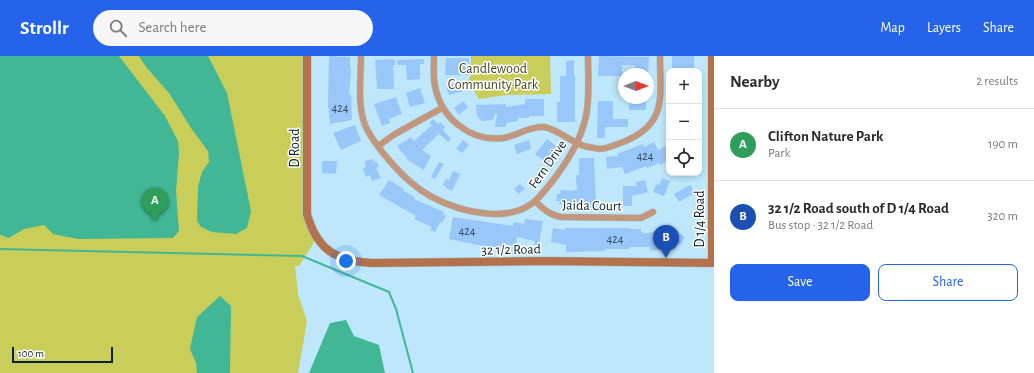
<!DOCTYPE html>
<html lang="en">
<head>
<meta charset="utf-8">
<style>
  :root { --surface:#fff; --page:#f7f7f7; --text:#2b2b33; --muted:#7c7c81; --line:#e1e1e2; --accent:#2563eb }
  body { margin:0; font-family:"Alegreya Sans",sans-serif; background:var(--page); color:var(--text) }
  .controls { position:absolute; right:12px; top:12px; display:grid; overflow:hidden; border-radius:8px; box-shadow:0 2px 6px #0003 }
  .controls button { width:36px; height:36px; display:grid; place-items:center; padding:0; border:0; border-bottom:1px solid var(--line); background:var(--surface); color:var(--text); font:20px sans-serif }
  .compass { position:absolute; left:618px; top:12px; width:36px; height:36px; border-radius:50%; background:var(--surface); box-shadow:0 2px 6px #0003; rotate:90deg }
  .scale { position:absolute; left:12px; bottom:10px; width:101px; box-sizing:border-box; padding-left:4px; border:2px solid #0c202a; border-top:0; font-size:11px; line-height:14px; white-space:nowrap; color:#0c202a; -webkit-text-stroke:3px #fff; paint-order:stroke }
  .you { position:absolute; left:346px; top:205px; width:14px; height:14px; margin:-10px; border:3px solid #fff; border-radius:50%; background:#1a73e8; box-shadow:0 0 0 6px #1a73e833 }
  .badge { display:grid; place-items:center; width:26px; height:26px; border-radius:50%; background:var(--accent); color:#fff; font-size:13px; font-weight:700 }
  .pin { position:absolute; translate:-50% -33px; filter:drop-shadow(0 1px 2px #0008) }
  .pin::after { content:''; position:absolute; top:21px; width:14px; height:12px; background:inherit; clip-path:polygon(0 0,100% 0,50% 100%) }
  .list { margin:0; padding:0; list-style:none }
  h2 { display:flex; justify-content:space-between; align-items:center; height:52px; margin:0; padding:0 16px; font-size:17px }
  h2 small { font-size:13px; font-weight:400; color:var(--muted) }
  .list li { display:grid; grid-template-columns:26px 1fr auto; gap:12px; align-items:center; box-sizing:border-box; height:72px; padding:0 16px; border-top:1px solid var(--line) }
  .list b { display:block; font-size:15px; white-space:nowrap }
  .list p { margin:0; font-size:13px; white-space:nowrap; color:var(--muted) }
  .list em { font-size:13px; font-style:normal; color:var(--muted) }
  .actions { display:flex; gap:8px; padding:12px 16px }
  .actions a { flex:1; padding:9px 0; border:1px solid var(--accent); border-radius:8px; text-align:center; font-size:14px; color:var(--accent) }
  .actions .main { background:var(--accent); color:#fff }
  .icon { flex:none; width:22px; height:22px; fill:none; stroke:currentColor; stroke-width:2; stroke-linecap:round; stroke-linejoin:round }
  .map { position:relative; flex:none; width:714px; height:317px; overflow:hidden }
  header { display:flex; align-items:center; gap:24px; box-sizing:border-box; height:56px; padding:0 20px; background:var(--accent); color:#fff }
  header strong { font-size:19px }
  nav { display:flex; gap:22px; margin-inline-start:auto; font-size:14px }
  .search { width:280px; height:36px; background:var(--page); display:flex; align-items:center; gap:10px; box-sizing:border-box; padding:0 14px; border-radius:22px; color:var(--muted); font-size:15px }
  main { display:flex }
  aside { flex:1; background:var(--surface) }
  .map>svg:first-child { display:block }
  .green { fill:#c9cd59 }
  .water { fill:#42b796 }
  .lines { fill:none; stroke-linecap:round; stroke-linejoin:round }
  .stream { stroke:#42b796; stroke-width:2 }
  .building { fill:#99c7fa }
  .street-casing { stroke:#9ec3d6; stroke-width:7 }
  .secondary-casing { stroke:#9ec3d6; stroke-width:9 }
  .street { stroke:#c4977d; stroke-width:6 }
  .secondary { stroke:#b3724b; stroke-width:8 }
  .labels { text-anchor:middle; stroke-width:3; stroke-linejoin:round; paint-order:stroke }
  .number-label { font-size:12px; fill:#2f4a5e }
  .park-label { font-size:14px; fill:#474817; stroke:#fff }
  .street-label { font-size:14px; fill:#0c202a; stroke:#fff }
</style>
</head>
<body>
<header>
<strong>Strollr</strong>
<div class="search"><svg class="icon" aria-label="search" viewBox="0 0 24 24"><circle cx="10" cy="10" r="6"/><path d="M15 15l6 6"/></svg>Search here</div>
<nav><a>Map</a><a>Layers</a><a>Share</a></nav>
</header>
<main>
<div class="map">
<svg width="714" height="317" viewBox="0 0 714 317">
  <rect width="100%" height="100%" fill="#bee7fc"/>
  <path class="green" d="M0,0H307V146L317,182L299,210H295L298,238L307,265L298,317H0Z
    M471,0H550L551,38L507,39L479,43L468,25L471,19Z"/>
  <path class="water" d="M0,0H119L165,60L178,85L179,97L176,135L179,175L173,182L78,183L53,178L44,169L24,173L9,182L0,179Z
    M139,0H208L227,37L251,155L247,172L236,178L212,176L201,171L197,165L198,131L202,116L209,106L208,95L191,72L169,37L146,11Z
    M220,240L231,250L230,317H197L196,307L190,293L197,261Z
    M346,264L354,280L379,289L385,317H309L330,267Z"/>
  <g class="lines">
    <path class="stream" d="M0,193L302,200L389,236L396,253L413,317"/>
  </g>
  <path class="building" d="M329,0L350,1V12H351V18L349,38H351L352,64L330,68L328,49Z
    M599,0L649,1L648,18H635V9H622V20H598Z
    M672,0H694V14H672Z
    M446,2H469V19H445Z
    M393,3L395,4V9H393L394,33H377L375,4Z
    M424,3V8H420V23L407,24L406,9H398L397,4Z
    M574,4V20H575V66H557V46H560V20H566V5Z
    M461,26L463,35L449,39L446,31Z
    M420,32L425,47L410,51L406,37Z
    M396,41L402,58L389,63L390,67L382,70L374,48Z
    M525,43H544V60H529V62H518V65L506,67V65V71H495L497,58H495L493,64L482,65L477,60L476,49L506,48V51L525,48Z
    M463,45L468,51L459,59L454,52Z
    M598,45H613V63H628V71H605V82H597Z
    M629,45H646V54H629Z
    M433,63L438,68L440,66L445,71L443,74L451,83L448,86L439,78L422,94L431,100L424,114L406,103L407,102L397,90L411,81L414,85L432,69L429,67Z
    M355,69L361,85L341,94L333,77Z
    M547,83L560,93L548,108L535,98Z
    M463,84L469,89L462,97L456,93Z
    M529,84L531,93L517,98L514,89Z
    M654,86L658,94L669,88V104L660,109L659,107L647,112L646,110L625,118L622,111L607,113L606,101L618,100L617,98L643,88L644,91Z
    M579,102H594L596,149L573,150L559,148L560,145H556L557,138H560L561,134L574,135V134H577L576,119H579Z
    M372,103L374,106L376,105L379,110L376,112L381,122L372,125L370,119L366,121L363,113L366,111L364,106Z
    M324,105H337L336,118L322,117V106Z
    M439,106L444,108L435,123L431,121Z
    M453,115L460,118L452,135L446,132V131L443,129L446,123L449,124Z
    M662,122L670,125L664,140L653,136L656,128L659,129Z
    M389,124L404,133L403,135L415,141L414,143L444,156L443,159H446L442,167L440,166L435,176L430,174L432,171L414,163L416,160L379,139Z
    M645,124L648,136L632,140V150H623V130H637L636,126Z
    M520,128L525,133L519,138L514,133Z
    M690,129L695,137L679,146L674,138Z
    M453,161L513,170L514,166L524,168L525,163L543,165L539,189H534L535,185L517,181L516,190L503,188L502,192L478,189L449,183Z
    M670,168L685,182L679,189L664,174Z
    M553,172L565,174V172H629V173H641V176H643V178L656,175L659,193L650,195V191H629V193H605V195L566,196V189L551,186Z"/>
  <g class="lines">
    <defs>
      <path id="street" d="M361,0C361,22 357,48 365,69C369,79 376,88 383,97C398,115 412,130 432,141C460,156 509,168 535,145C544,137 550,128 557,119C570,101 581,83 586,60C590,41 588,19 588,0
        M434,0C434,10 433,21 435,30C441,62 470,86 503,82C517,80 529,70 544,71C556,73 566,82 577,87C581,90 589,91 594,92C604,95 614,89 623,86C668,68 660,41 660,0
        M378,90L395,78L442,52
        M535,145C543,153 550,159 561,161L641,162L653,156"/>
      <path id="secondary" d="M307,0V158C317,194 336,205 372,207L542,205L714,207
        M712,207V0"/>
    </defs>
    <use href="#street" class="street-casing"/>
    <use href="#secondary" class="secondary-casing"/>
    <use href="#street" class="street"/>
    <use href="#secondary" class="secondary"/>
  </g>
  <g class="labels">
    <g class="number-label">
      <text x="340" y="56">424</text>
      <text x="645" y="104">424</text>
      <text x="467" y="179">424</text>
      <text x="615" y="187">424</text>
    </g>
    <g class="park-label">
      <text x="493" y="17">Candlewood<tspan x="493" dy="16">Community Park</tspan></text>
    </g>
    <g class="street-label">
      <text transform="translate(294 92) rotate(-90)" y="5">D Road</text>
      <text transform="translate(547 108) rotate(-55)" y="5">Fern Drive</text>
      <text transform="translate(592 149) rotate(1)" y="5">Jaida Court</text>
      <text transform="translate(699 163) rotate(-90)" y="5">D 1/4 Road</text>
      <text transform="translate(511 193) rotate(-1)" y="5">32 1/2 Road</text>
    </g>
  </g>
</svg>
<div class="controls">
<button>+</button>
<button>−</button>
<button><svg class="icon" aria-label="locate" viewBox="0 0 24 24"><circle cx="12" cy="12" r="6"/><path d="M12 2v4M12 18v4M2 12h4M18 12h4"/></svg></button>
</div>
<svg class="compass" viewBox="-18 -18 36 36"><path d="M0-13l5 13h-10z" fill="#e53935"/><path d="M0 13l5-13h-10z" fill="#7c7c81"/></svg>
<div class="scale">100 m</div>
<div class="you"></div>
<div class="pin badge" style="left:155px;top:165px;background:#2e9e5b">A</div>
<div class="pin badge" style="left:666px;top:202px;background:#1a4fb4">B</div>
</div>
<aside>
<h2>Nearby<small>2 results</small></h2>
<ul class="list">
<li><span class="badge" style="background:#2e9e5b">A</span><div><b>Clifton Nature Park</b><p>Park</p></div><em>190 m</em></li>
<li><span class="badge" style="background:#1a4fb4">B</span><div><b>32 1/2 Road south of D 1/4 Road</b><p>Bus stop · 32 1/2 Road</p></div><em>320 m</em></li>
</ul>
<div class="actions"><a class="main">Save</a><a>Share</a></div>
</aside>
</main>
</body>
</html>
